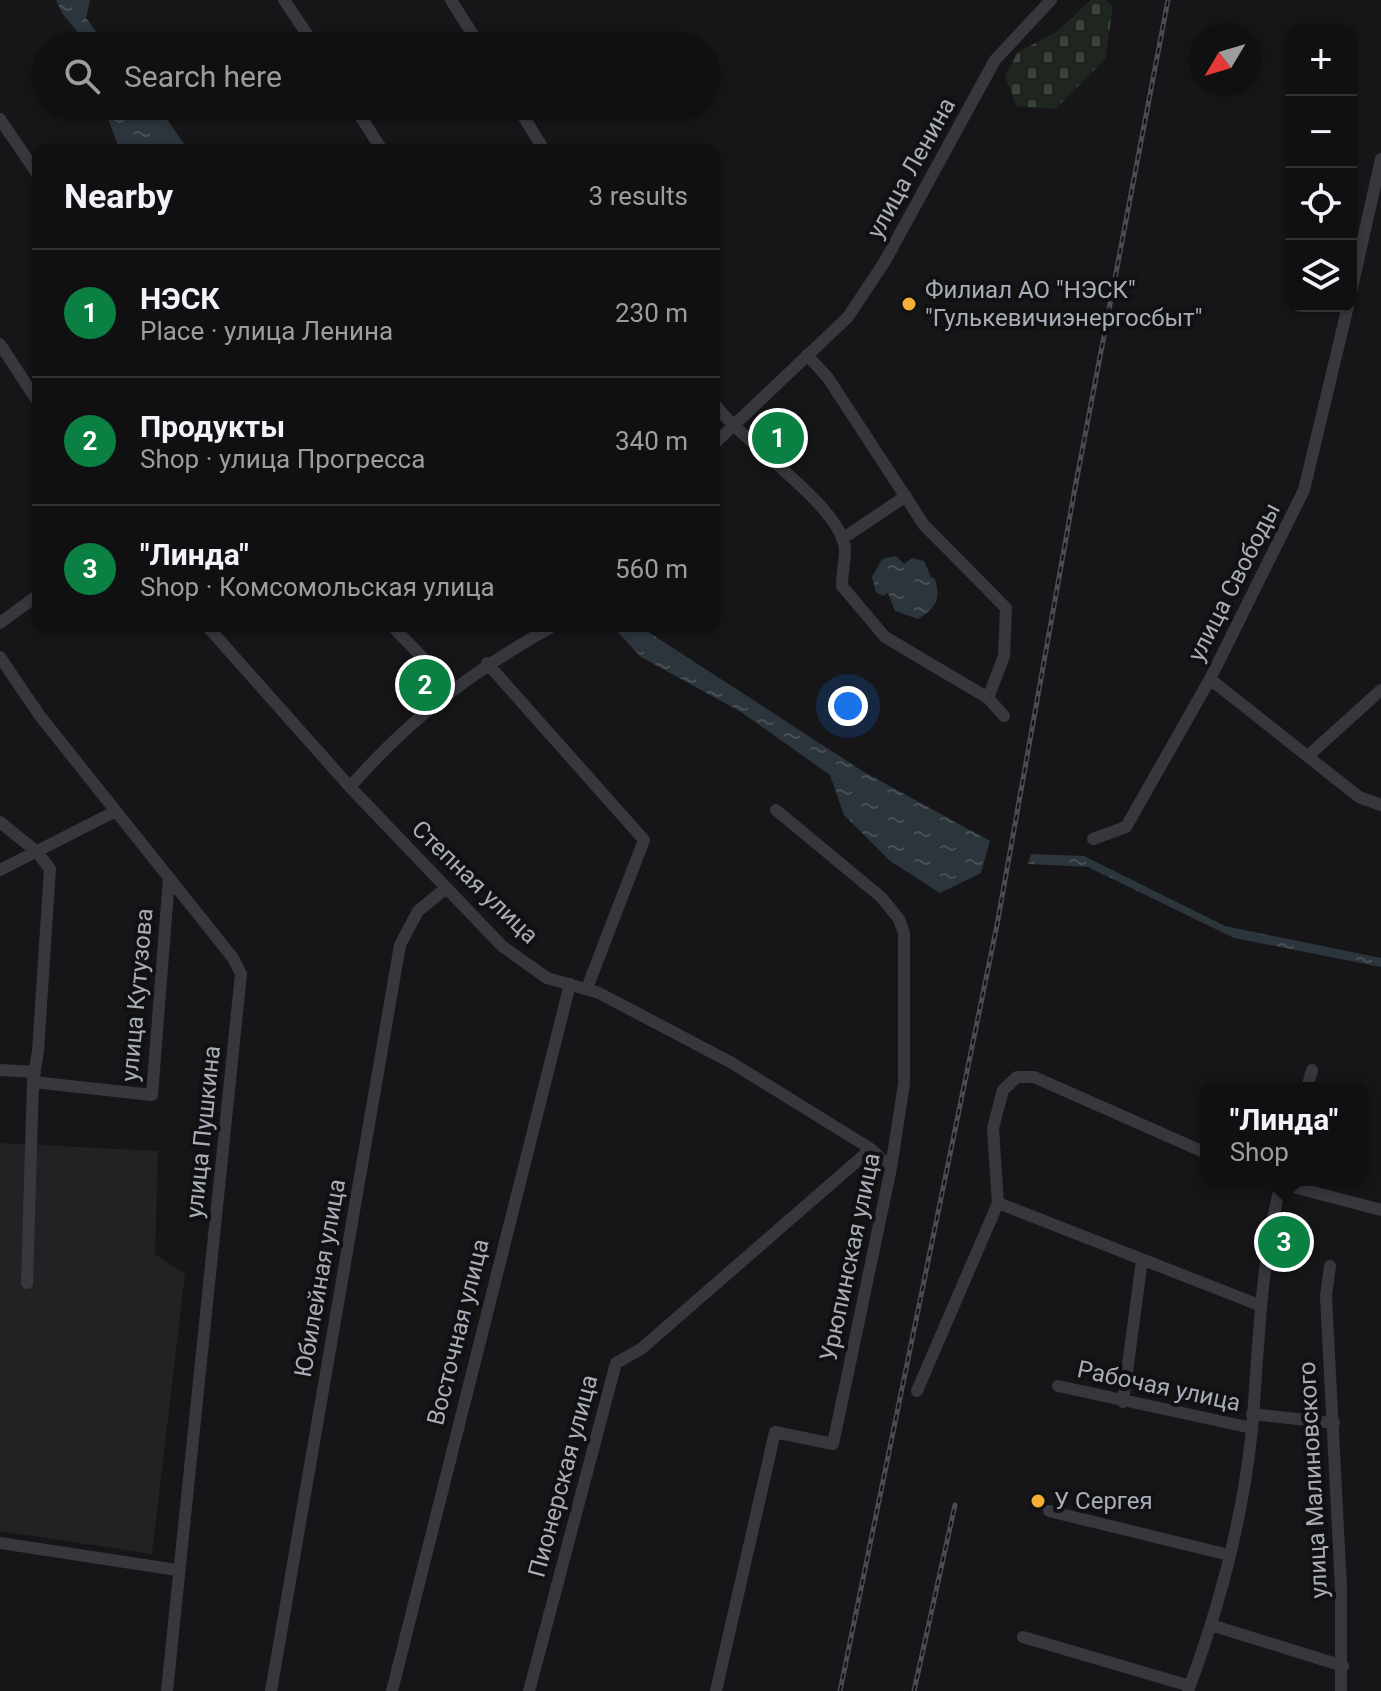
<!DOCTYPE html>
<html lang="en">
<head>
<meta charset="utf-8">
<style>
  :root { --surface:#101012; --page:#19191b; --text:#f1f3f6; --muted:#9c9d9f; --line:#303032; --accent:#0b8043 }
  body { margin:0; font-family:Roboto,sans-serif; background:var(--page); color:var(--text) }
  .controls { position:absolute; right:24px; top:24px; display:grid; overflow:hidden; border-radius:16px; box-shadow:0 2px 6px #0004 }
  .controls button { width:72px; height:72px; display:grid; place-items:center; padding:0; border:0; border-bottom:2px solid var(--line); background:var(--surface); color:var(--text); font:40px sans-serif }
  .compass { position:absolute; left:1189px; top:24px; width:72px; height:72px; border-radius:50%; background:var(--surface); box-shadow:0 2px 6px #0004; rotate:232deg }
  .you { position:absolute; left:848px; top:706px; width:28px; height:28px; margin:-20px; border:6px solid #fff; border-radius:50%; background:#1a73e8; box-shadow:0 0 0 12px #1a73e833 }
  .badge { display:grid; place-items:center; width:52px; height:52px; border-radius:50%; background:var(--accent); color:#fff; font-size:26px; font-weight:700 }
  .pin { position:absolute; translate:-50% -50%; border:4px solid #fff; box-shadow:0 2px 8px #0006 }
  .popup { position:absolute; left:1200px; top:1082px; width:168px; height:104px; box-sizing:border-box; display:grid; place-content:center; border-radius:16px; background:var(--surface); filter:drop-shadow(0 2px 6px #0005); font-size:26px; white-space:nowrap; color:var(--muted) }
  .popup b { font-size:30px; color:var(--text) }
  .popup::after { content:''; position:absolute; left:50%; top:100%; margin-left:-16px; border:16px solid transparent; border-top-color:var(--surface) }
  .list { margin:0; padding:0; list-style:none }
  h2 { display:flex; justify-content:space-between; align-items:center; height:104px; margin:0; padding:0 32px; font-size:34px }
  h2 small { font-size:26px; font-weight:400; color:var(--muted) }
  .list li { display:grid; grid-template-columns:52px 1fr auto; gap:24px; align-items:center; box-sizing:border-box; height:128px; padding:0 32px; border-top:2px solid var(--line) }
  .list b { display:block; font-size:30px; white-space:nowrap }
  .list p { margin:0; font-size:26px; white-space:nowrap; color:var(--muted) }
  .list em { font-size:26px; font-style:normal; color:var(--muted) }
  .icon { flex:none; width:44px; height:44px; fill:none; stroke:currentColor; stroke-width:2; stroke-linecap:round; stroke-linejoin:round }
  .map { position:relative; flex:none; width:1381px; height:1691px; overflow:hidden }
  .search { position:absolute; background:var(--surface); box-shadow:0 2px 6px #0004; left:32px; top:32px; width:688px; height:88px; display:flex; align-items:center; gap:20px; box-sizing:border-box; padding:0 28px; border-radius:44px; color:var(--muted); font-size:30px }
  .panel { position:absolute; background:var(--surface); box-shadow:0 2px 6px #0004; left:32px; top:144px; width:688px; height:488px; border-radius:16px }
  .map>svg:first-child { display:block }
  .built { fill:#222225 }
  .cemetery { fill:url(#cemetery-stones) }
  .water { fill:url(#water-ripples) }
  .lines { fill:none; stroke-linecap:round; stroke-linejoin:round }
  .minor { stroke:#37383d; stroke-width:12 }
  .rail-casing { stroke:#4a4c52; stroke-width:5 }
  .rail { stroke:#111113; stroke-width:2; stroke-dasharray:6; stroke-linecap:butt }
  .poi-dot { fill:#f2b134; stroke:#111113; stroke-width:3 }
  .labels { text-anchor:middle; stroke-width:8; stroke-linejoin:round; paint-order:stroke }
  .street-label { font-size:24px; fill:#a8adb8; stroke:#111113 }
  .poi-label { font-size:24px; fill:#a8adb8; stroke:#111113; text-anchor:start }
</style>
</head>
<body>
<div class="map">
<svg width="1381" height="1691" viewBox="0 0 1381 1691">
  <defs>
    <pattern id="cemetery-stones" width="16" height="16" patternUnits="userSpaceOnUse" patternTransform="scale(2)"><rect width="16" height="16" fill="#1e261f"/><path d="M2 7V4a2 2 0 0 1 4 0v3zM10 15v-3a2 2 0 0 1 4 0v3z" fill="#3c433d"/></pattern>
    <pattern id="water-ripples" width="26" height="14" patternUnits="userSpaceOnUse" patternTransform="scale(2)"><rect width="26" height="14" fill="#2c353c"/><path d="M2 4q2-2 4 0t4 0M15 11q2-2 4 0t4 0" fill="none" stroke="#485056"/></pattern>
  </defs>
  <rect width="100%" height="100%" fill="#161618"/>
  <path class="built" d="M0,1143L158,1151L155,1254L185,1274L152,1554L0,1531Z"/>
  <path class="cemetery" d="M1091,0H1106L1113,7L1105,59L1055,109L1016,106L1005,76L1018,52L1055,33Z"/>
  <path class="water" d="M56,0H90L86,18L107,46H89L62,13Z
    M103,106H158L188,150H120Z
    M896,556L904,564L912,558L924,561L931,577L935,579C941,600 936,607 918,619L895,611L888,593L883,596L876,592L872,577L882,559Z
    M612,626H639L864,772L990,841L981,873L940,893L890,861L844,815L830,775L741,712L641,657Z
    M1031,854L1084,856L1225,926L1381,958V967L1234,938L1088,867L1028,864Z"/>
  <g class="lines">
    <path class="minor" d="M284,0L315,46
      M451,0L480,46
      M354,106L382,150
      M517,106L544,150
      M0,119L38,175
      M1351,292L1381,159
      M0,344L38,402
      M807,355L828,378L924,525L1006,608L1004,656L988,698
      M714,403C739,440 842,506 845,549C845,561 842,573 842,586L885,637L988,698L1004,716
      M714,444L848,317L885,261L995,60L1051,0
      M842,539L906,496
      M0,623L38,595
      M207,626L350,787L502,946L547,978L599,993L732,1063L871,1149L891,1168
      M392,626L452,688
      M0,657L40,716L233,958L241,974L167,1691
      M487,663L644,840L587,988
      M1210,679L1359,797L1381,805
      M1309,755L1381,690
      M350,787C410,718 474,670 553,626
      M0,822L37,852L50,869L38,1051L33,1082L27,1283
      M1093,839L1126,827L1210,679L1304,490L1348,306
      M0,870L116,811
      M0,1070L35,1072
      M33,1082L152,1095L169,878
      M1307,1088L1312,1070
      M1267,1180L1381,1210
      M998,1203L1259,1305
      M1330,1266L1326,1296L1341,1588V1691
      M1058,1386L1252,1428
      M917,1391L998,1203L993,1128L1003,1090L1017,1077H1034L1206,1153
      M1123,1402L1142,1260
      M1252,1414L1334,1423
      M1049,1511L1229,1555
      M0,1543L177,1570
      M1211,1625L1343,1666
      M1023,1637L1190,1686
      M271,1691L400,945L418,911L445,889
      M392,1691L570,984
      M529,1691L616,1363L641,1349L871,1149
      M716,1691L775,1432L833,1444L891,1168L904,1084V933L899,919L881,897L776,810
      M1188,1691C1219,1608 1243,1518 1252,1429C1259,1345 1260,1262 1282,1180"/>
    <defs>
      <path id="rail" d="M840,1691L997,925L1075,488L1168,0
        M914,1691L955,1505"/>
    </defs>
    <use href="#rail" class="rail-casing"/>
    <use href="#rail" class="rail"/>
  </g>
  <g class="poi-dot">
    <circle cx="909" cy="304" r="8"/>
    <circle cx="1038" cy="1501" r="8"/>
  </g>
  <g class="labels">
    <g class="street-label">
      <text transform="translate(911 168) rotate(-61)" y="8">улица Ленина</text>
      <text transform="translate(1234 582) rotate(-63)" y="8">улица Свободы</text>
      <text transform="translate(475 882) rotate(44)" y="8">Степная улица</text>
      <text transform="translate(137 995) rotate(-85)" y="8">улица Кутузова</text>
      <text transform="translate(203 1132) rotate(-84)" y="8">улица Пушкина</text>
      <text transform="translate(850 1257) rotate(-78)" y="8">Урюпинская улица</text>
      <text transform="translate(320 1278) rotate(-80)" y="8">Юбилейная улица</text>
      <text transform="translate(458 1332) rotate(-76)" y="8">Восточная улица</text>
      <text transform="translate(1159 1386) rotate(12)" y="8">Рабочая улица</text>
      <text transform="translate(563 1476) rotate(-75)" y="8">Пионерская улица</text>
      <text transform="translate(1313 1480) rotate(-93)" y="8">улица Малиновского</text>
    </g>
    <g class="poi-label">
      <text x="925" y="298">Филиал АО "НЭСК"<tspan x="925" dy="28">"Гулькевичиэнергосбыт"</tspan></text>
      <text x="1054" y="1509">У Сергея</text>
    </g>
  </g>
</svg>
<div class="controls">
<button>+</button>
<button>−</button>
<button><svg class="icon" aria-label="locate" viewBox="0 0 24 24"><circle cx="12" cy="12" r="6"/><path d="M12 2v4M12 18v4M2 12h4M18 12h4"/></svg></button>
<button><svg class="icon" aria-label="layers" viewBox="0 0 24 24"><path d="M12 4l9 5-9 5-9-5zM3 14l9 5 9-5"/></svg></button>
</div>
<svg class="compass" viewBox="-18 -18 36 36"><path d="M0-13l5 13h-10z" fill="#e53935"/><path d="M0 13l5-13h-10z" fill="#9c9d9f"/></svg>
<div class="you"></div>
<div class="pin badge" style="left:778px;top:438px">1</div>
<div class="pin badge" style="left:425px;top:685px">2</div>
<div class="pin badge" style="left:1284px;top:1242px">3</div>
<div class="popup"><b>&quot;Линда&quot;</b>Shop</div>
<div class="search"><svg class="icon" aria-label="search" viewBox="0 0 24 24"><circle cx="10" cy="10" r="6"/><path d="M15 15l6 6"/></svg>Search here</div>
<section class="panel">
<h2>Nearby<small>3 results</small></h2>
<ul class="list">
<li><span class="badge">1</span><div><b>НЭСК</b><p>Place · улица Ленина</p></div><em>230 m</em></li>
<li><span class="badge">2</span><div><b>Продукты</b><p>Shop · улица Прогресса</p></div><em>340 m</em></li>
<li><span class="badge">3</span><div><b>&quot;Линда&quot;</b><p>Shop · Комсомольская улица</p></div><em>560 m</em></li>
</ul>
</section>
</div>
</body>
</html>
